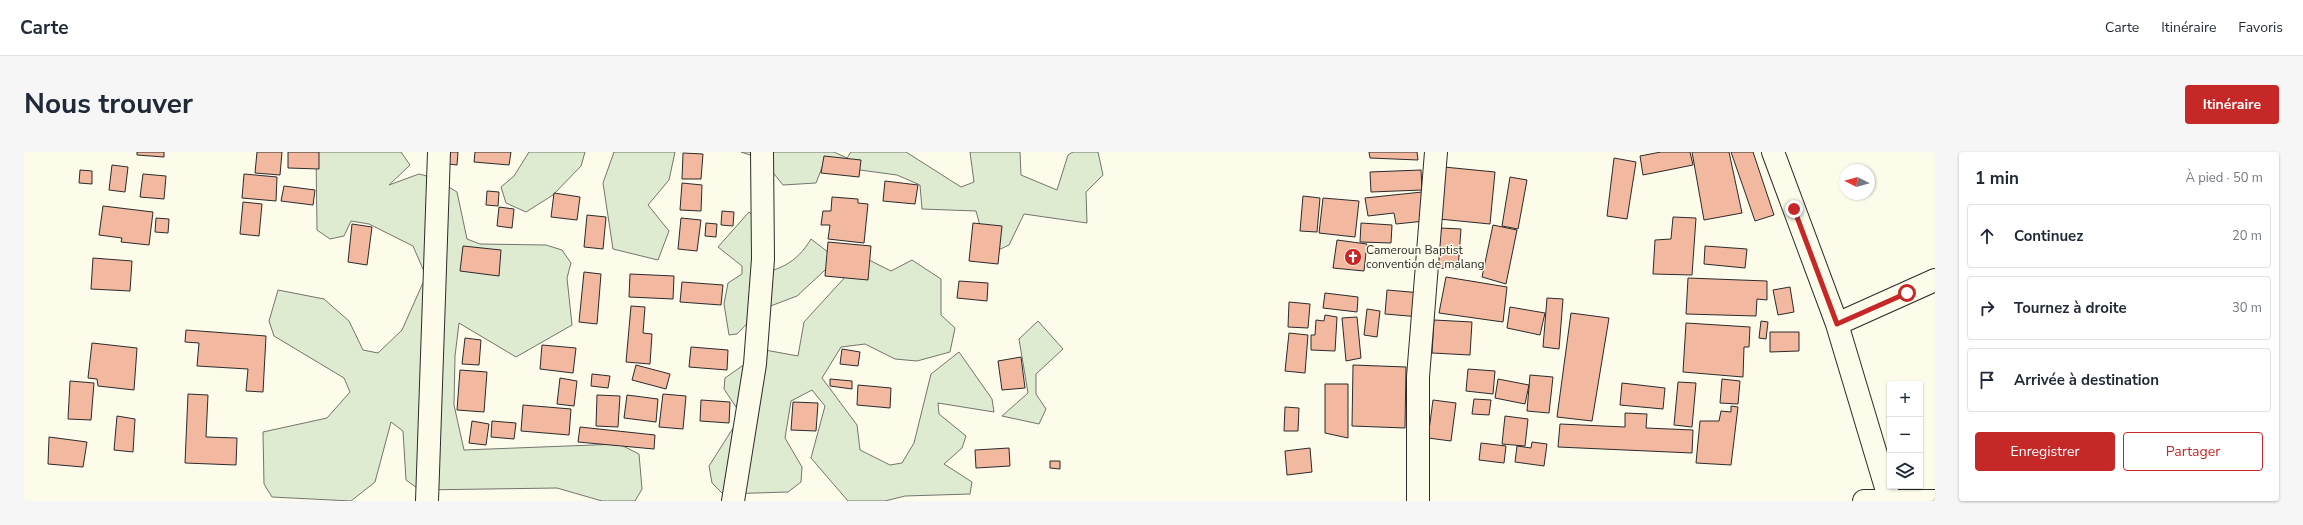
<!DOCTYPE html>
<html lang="fr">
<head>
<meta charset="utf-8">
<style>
  :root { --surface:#fff; --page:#f6f6f7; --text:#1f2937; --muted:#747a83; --line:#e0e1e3; --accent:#c62828 }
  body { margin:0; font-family:"Nunito Sans",sans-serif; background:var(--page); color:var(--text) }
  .controls { position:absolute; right:12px; bottom:12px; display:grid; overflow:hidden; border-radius:4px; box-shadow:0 1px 3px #0004 }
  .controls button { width:36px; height:36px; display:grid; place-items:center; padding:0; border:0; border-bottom:1px solid var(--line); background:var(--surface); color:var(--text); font:20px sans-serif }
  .compass { position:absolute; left:1815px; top:12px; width:36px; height:36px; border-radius:50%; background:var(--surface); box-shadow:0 1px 3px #0004; rotate:276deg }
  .stop { position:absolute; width:12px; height:12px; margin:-9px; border:3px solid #c62828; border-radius:50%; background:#fff }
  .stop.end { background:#c62828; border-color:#fff; box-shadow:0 1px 4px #0008 }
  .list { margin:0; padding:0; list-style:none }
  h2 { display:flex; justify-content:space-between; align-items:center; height:52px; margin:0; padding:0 16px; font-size:17px }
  h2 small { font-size:13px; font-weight:400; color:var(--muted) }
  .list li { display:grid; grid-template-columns:26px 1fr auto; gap:12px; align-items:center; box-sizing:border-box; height:64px; margin:0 8px 8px; padding:0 8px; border:1px solid var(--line); border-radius:4px }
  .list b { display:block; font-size:15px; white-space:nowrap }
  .list em { font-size:13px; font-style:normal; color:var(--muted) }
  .actions { display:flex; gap:8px; padding:12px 16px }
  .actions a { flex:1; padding:9px 0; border:1px solid var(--accent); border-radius:4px; text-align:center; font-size:14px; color:var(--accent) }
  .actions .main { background:var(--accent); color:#fff }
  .icon { flex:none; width:22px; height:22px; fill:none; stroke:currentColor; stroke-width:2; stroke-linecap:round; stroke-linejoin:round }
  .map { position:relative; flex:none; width:1911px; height:349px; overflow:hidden; border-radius:4px }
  header { display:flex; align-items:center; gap:24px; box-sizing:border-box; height:56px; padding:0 20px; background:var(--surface); border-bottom:1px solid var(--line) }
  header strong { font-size:19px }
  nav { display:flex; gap:22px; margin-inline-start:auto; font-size:14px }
  .intro { display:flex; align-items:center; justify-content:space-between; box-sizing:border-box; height:96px; padding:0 24px }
  h1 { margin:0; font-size:28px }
  .button { padding:10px 18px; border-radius:4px; background:var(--accent); color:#fff; font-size:14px; font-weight:700 }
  main { display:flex; gap:24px; padding:0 24px }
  aside { flex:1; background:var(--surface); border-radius:4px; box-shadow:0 1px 3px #0004 }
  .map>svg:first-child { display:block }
  .green { fill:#deebd1; stroke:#74746e }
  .building { fill:#f2b8a0; stroke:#2b2b2b }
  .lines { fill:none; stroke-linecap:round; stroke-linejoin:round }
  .minor-casing { stroke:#2b2b2b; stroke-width:24 }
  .highway-casing { stroke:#2b2b2b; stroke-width:24 }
  .minor { stroke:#fdfbea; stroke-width:22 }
  .highway { stroke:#fdfbea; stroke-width:22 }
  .route { stroke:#c62828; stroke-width:5 }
  .labels { text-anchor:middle; stroke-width:3; stroke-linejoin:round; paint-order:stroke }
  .poi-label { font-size:12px; fill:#2b2b2b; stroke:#fdfbea; text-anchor:start }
</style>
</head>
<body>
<header>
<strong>Carte</strong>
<nav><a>Carte</a><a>Itinéraire</a><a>Favoris</a></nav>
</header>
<div class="intro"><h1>Nous trouver</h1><a class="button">Itinéraire</a></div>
<main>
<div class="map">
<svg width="1911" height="349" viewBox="0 0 1911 349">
  <rect width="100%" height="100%" fill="#fdfbea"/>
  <path class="green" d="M292,0H377L386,13L365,33L395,22L410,26L433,40L443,87L456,92L522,93L538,98L547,111L543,126L548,173L492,205L435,171L431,204L430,253L440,298L595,292L615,302L618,337L611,349H578L533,336L396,338L382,328L379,279L367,270L351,330L327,349L248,345L240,332L239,280L303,266L326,240L320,226L250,184L245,169L254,138L300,147L325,169L339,198L354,201L378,178L402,124L389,94L345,72L327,69L320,84L306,87L293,78Z
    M505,0H561L557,14L529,43L502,60L482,51L477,35L490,24Z
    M590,0H651L645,28L624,53L645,79L634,108L589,97L579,31Z
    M717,0H810L823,6L827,0H882L937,35L950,30L946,0H996L997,23L1033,38L1044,3L1049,0H1074L1079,23L1062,40L1063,71L1000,62L985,93L964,103L952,59L898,57L896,33L873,23L799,13L792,31L759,33L738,7Z
    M725,60L737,70L727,123C754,119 772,112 787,87L813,107L773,144L736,158L713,182L705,183L700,152L704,131L718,122V114L694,95Z
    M845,108L867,119L888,108L917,127V163L931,176L926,200L893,209L871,207L841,192L817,195L798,226L833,273L836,298L866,313L878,311L890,291L907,222L935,200L968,247L970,260L914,251L915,262L942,284L938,296L920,312L948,330L946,342L881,344L861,349H824L787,306L801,254L788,238L767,249L761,286L778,315L777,330L764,340L699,342L688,331L685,314L711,273L714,258L700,237L701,226L741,198L774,204L780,170L834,111Z
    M1014,169L1039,197L1012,222V242L1022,257L1015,272L978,264L1004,241L995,187Z"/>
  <path class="building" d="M113,0H140V5L113,3Z
    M233,0H258L256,23L231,21Z
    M264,0H295V17L264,16Z
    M426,0H434L433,13L425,12Z
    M451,0H487L485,13L450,10Z
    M1345,0H1393L1394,8L1346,6Z
    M1637,0H1666L1669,13L1619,23L1616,4Z
    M1668,0H1705L1718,61L1680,68Z
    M1707,0H1729L1750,63L1731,69Z
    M659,1L679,2L677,27H658Z
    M800,4L837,8L835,25L797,21Z
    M1590,6L1612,10L1603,67L1583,64Z
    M88,13L104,15L101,40L85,38Z
    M1420,15L1471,20L1466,72L1415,67Z
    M56,18L68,19V32L55,31Z
    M1397,18L1398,38L1347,40L1346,20Z
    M119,22L142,24L140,47L116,45Z
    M220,22L253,25L252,49L218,46Z
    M1486,25L1503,28L1494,77L1478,74Z
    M861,29L894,33L891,52L859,49Z
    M658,31L678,33L677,59L656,58Z
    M260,34L291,38L289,53L257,49Z
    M463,39L475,40L474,54L462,53Z
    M1398,40L1401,69L1372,72L1370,61L1344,64L1341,46Z
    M530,41L556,45L553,68L527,65Z
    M1279,44L1296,46L1293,80L1276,79Z
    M808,45L834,47V51L844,52L840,91L804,87L806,73H797L799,59H807Z
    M1299,46L1335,49L1331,85L1295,81Z
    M219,50L238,52L235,84L216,82Z
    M79,54L129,60L125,93L97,90L98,86L75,83Z
    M475,55L490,57L488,76L473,74Z
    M698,59L710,60L709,74L697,73Z
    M563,63L582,65L579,97L560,95Z
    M1649,65L1672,66L1668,123L1629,122L1631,88L1647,87Z
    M132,66L145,67L144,81L131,80Z
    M657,66L677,68L673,99L654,97Z
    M682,71L693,72L692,85L681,84Z
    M949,71L978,74L974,112L945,109Z
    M1337,71L1368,73L1367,91L1336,90Z
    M328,72L348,75L343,113L324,110Z
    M1469,73L1493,78L1482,132L1458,125Z
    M1417,76L1437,77L1434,117L1413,116Z
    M1313,88L1343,92L1340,119L1309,116Z
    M804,90L847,94L844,128L801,124Z
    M439,94L477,98L475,124L436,119Z
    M1681,94L1723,97L1721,116L1680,112Z
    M69,106L108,109L106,139L67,137Z
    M560,120L577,122L573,172L555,170Z
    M606,122L650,124L649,147L605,145Z
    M1422,125L1483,135L1479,170L1415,161Z
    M1664,126L1743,129V148L1733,147L1732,164L1662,162Z
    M935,129L964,131L963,149L933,146Z
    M658,130L699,133L697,153L656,150Z
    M1766,135L1770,160L1754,163L1749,138Z
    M1363,138L1398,141L1396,165L1361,162Z
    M1301,141L1334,145L1333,160L1299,156Z
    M1523,146L1539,147L1535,197L1519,195Z
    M1265,150L1286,152L1284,176L1264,175Z
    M607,154L621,155L619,181L628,182L626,212L602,210Z
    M1486,155L1521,161L1516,183L1483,176Z
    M1343,157L1356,159L1353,185L1340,183Z
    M1547,161L1585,166L1568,269L1533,265Z
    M1301,163L1313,165L1311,199L1287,198V183H1291L1292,168L1300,169Z
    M1333,165L1337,206L1322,209L1318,166Z
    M1410,168L1448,170L1446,203L1408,201Z
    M1737,169L1744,170L1742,187L1735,186Z
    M1662,171L1726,175L1725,195H1720L1719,225L1659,220Z
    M162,178L242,184L239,240L222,239L224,217L173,214L175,191L161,190Z
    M1746,180H1775V199L1746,200Z
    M1265,181L1284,183L1281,221L1261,219Z
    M441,186L457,188L455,213L438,212Z
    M68,191L113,196L110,238L74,234L73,227L64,226Z
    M518,193L552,196L549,221L516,217Z
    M667,195L704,198L703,218L665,215Z
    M818,197L836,200L834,214L816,212Z
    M997,205L1001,236L978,238L974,209Z
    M612,213L646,222L642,237L608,228Z
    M1329,213L1382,215L1381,276L1328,274Z
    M1444,217L1471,219L1469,242L1442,239Z
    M436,218L463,220L460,260L433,258Z
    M568,222L586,224L584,236L567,234Z
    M1506,223L1529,225L1525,261L1503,259Z
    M536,226L553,229L550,254L533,252Z
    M806,227L828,229V237L806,234Z
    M1474,227L1505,233L1501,252L1471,246Z
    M1698,227L1716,229L1714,252L1696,251Z
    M46,229L70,231L67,268L44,267Z
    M1654,230L1672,231L1668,275L1650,273Z
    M1598,231L1641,236L1639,257L1596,253Z
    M1301,232H1324V286L1301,281Z
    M834,233L867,236L866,256L833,253Z
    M164,242L184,243L182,285L213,286L212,313L161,311Z
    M639,242L662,244L659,277L635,275Z
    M573,243L596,244L594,275L572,274Z
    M603,243L634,247L632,270L600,266Z
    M1450,247L1467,248L1465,263L1448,262Z
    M677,248L706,250L705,271L676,269Z
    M1409,248L1432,251L1427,289L1404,286Z
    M769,250L794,251L792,279L767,278Z
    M499,253L547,257L545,283L497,279Z
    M1707,254L1714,255L1707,313L1672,311L1676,269H1695L1697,259L1707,260Z
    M1261,255L1275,256L1274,279H1260Z
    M1601,261L1623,262L1622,276L1669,278L1668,301L1534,295L1536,272L1601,275Z
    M93,264L111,267L109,300L90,298Z
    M1481,264L1504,267L1501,294L1478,292Z
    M448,269L465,272L462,293L445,291Z
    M468,269L492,271L490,287L467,285Z
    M556,275L631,283L630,297L554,290Z
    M25,285L63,290L59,315L24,312Z
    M1508,290L1523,292L1520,314L1491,310L1493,294L1507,296Z
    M1457,291L1482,294L1480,311L1455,308Z
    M985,296L986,314L952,316L951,298Z
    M1286,296L1288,320L1263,323L1261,299Z
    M1026,309H1036V317L1026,316Z"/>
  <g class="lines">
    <defs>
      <path id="minor" d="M1749,0L1813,172L1866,349
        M1813,172L1911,128
        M403,349L415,0
        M709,349L731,212L739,107L738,0
        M1394,349V225L1412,0"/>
      <path id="highway" d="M1840,349H1911"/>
    </defs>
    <use href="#minor" class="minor-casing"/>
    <use href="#highway" class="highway-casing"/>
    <use href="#minor" class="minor"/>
    <use href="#highway" class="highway"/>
  </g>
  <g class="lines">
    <path class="route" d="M1770,57L1813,172L1883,141"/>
  </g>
  <defs>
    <symbol id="church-disc" viewBox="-11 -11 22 22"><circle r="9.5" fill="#c62828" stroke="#fdfbea"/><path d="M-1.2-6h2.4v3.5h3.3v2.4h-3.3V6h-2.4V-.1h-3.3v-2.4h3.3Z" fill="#fff"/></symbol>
  </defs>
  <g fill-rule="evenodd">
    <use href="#church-disc" x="1319" y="95" width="20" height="20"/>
  </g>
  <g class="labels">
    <g class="poi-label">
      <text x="1342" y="102">Cameroun Baptist<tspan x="1342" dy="14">convention de malang</tspan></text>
    </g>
  </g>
</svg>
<div class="controls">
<button>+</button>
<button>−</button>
<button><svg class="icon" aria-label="layers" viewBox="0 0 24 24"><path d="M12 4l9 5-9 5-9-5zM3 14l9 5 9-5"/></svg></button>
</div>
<svg class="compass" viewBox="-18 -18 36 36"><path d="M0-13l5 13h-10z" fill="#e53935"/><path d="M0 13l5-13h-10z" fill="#747a83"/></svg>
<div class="stop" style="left:1883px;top:141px"></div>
<div class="stop end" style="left:1770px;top:57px"></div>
</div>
<aside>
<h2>1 min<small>À pied · 50 m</small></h2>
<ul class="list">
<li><svg class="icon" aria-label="ahead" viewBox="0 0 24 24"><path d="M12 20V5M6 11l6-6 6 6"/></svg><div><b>Continuez</b></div><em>20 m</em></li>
<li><svg class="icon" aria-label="right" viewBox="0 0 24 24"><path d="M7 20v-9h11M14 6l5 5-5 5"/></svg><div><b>Tournez à droite</b></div><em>30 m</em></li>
<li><svg class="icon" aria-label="arrive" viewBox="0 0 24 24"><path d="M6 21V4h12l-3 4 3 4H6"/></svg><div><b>Arrivée à destination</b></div></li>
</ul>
<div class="actions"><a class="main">Enregistrer</a><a>Partager</a></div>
</aside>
</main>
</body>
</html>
